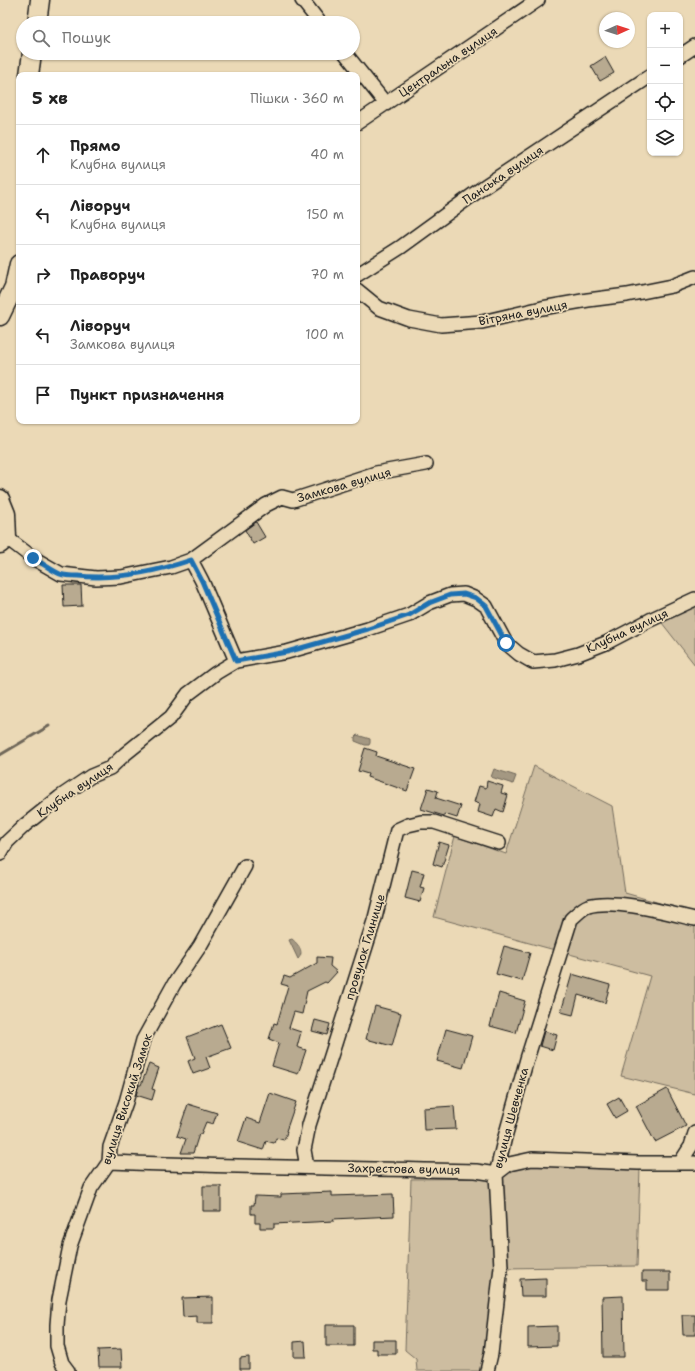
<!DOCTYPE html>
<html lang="uk">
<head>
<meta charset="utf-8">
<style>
  :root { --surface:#fff; --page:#f6f6f6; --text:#222; --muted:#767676; --line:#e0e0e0 }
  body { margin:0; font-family:"Shantell Sans",sans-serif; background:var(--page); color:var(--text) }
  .controls { position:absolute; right:12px; top:12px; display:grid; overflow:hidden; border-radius:8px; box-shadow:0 1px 3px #0004 }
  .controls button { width:36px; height:36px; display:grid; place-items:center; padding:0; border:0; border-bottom:1px solid var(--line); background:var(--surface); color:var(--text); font:20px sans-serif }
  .compass { position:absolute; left:599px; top:12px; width:36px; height:36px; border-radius:50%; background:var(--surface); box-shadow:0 1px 3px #0004; rotate:87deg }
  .stop { position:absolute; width:12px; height:12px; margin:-9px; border:3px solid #1f6fb2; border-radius:50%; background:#fff }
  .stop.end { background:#1f6fb2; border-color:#fff; box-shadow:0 1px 4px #0008 }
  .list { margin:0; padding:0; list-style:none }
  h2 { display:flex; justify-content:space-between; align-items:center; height:52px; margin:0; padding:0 16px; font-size:17px }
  h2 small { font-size:13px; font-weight:400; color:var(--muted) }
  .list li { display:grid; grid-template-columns:26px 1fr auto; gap:12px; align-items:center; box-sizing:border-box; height:60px; padding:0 16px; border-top:1px solid var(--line) }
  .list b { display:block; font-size:15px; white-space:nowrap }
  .list p { margin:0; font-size:13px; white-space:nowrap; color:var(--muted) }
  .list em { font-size:13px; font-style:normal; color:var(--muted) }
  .icon { flex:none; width:22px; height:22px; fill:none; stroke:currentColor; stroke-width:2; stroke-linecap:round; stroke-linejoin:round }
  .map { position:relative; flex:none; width:695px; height:1371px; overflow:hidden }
  .search { position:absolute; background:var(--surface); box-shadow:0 1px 3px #0004; left:16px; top:16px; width:344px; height:44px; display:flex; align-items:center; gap:10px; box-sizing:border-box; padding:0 14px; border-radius:22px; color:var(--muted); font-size:15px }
  .panel { position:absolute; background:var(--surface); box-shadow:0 1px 3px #0004; left:16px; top:72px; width:344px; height:352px; border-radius:8px }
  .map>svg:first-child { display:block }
  .green { fill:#cdbda0; stroke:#746c5e }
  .water { fill:#a49882; stroke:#6e6659 }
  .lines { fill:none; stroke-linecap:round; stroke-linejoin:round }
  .stream { stroke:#6e6659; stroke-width:3 }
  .building { fill:#b8aa90; stroke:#1c1c1c }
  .street-casing { stroke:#1c1c1c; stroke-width:16 }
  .secondary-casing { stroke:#1c1c1c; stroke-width:21 }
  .street { stroke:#ebd9b6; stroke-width:13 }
  .secondary { stroke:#ebd9b6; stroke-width:18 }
  .route { stroke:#1f6fb2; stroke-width:5 }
  .labels { text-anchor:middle; stroke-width:3.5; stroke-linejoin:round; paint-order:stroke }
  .street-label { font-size:12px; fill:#1c1c1c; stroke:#ebd9b6 }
</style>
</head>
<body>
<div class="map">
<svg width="695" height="1371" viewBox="0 0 695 1371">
  <rect width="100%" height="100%" fill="#ebd9b6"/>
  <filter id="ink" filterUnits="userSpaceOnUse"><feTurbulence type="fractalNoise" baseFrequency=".025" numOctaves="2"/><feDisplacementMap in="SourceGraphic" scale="8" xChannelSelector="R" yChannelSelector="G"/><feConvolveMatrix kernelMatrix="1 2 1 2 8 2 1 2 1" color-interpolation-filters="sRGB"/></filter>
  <g filter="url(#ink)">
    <path class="green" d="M695,605V665L662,623Z
      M534,766L612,806L625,893L695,913V1094L621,1076L650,976L434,917L455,836L506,854Z
      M517,1166L640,1167L637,1266L505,1268L480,1371H417L416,1359L405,1350L411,1179L503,1178Z"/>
    <path class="water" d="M357,735L370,739V743L369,745H365L355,741V737Z
      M494,769L516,776L513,784L491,777Z
      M292,939C298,944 305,952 298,959L289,940Z"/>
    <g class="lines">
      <path class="stream" d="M0,755L49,726"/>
    </g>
    <path class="building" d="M605,57L614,73L600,81L591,66Z
      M256,522L265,537L253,544L245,530Z
      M63,585H81L82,606L64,607Z
      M365,748L377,752L376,756L415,769L407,791L367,777L368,774L358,771Z
      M487,781L503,786L501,793L508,795L503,812L496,809L493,817L478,812L480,804L474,802L479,786L486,788Z
      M428,788L438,791L436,798L461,806L457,818L444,814V816L421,809Z
      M439,842L449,845L442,867L433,864Z
      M412,870L424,873L420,887L424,888L420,902L405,898Z
      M504,946L530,953L522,981L496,974Z
      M317,957L331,958L330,966L337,972L327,983L325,982L307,991L302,1014L294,1012L289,1028L301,1032L297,1047L306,1050L298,1074L272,1066L279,1043L269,1039L274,1023L277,1024L288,986L281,984L284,976L290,978L317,963Z
      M572,974L610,985L605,1003L578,995L573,1015L561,1012Z
      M499,993L525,1001L516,1033L490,1026Z
      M375,1006L401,1013L392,1046L366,1039Z
      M315,1020L330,1024L327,1035L312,1031Z
      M221,1024L231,1048L206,1057L210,1068L193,1074L188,1061L195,1058L187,1037Z
      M446,1029L472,1036L463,1068L437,1061Z
      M544,1031L557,1035L553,1050L540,1046Z
      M149,1064L159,1068L152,1089L155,1090L152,1100L136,1095L139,1085H141Z
      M667,1089L686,1126L655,1142L636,1106Z
      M270,1093L296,1102L286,1131L287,1132L284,1140L276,1138L274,1143L266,1141L263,1150L238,1142L246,1118L260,1123Z
      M619,1097L627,1111L615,1118L607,1104Z
      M188,1104L217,1113L213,1124L206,1122L201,1134H199L193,1153H181L186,1139L177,1136Z
      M454,1106L456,1129L424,1130L423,1108Z
      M203,1186H221V1211H203Z
      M332,1192V1196L393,1194L394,1216L333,1219L334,1221L274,1224V1228H260V1223H255V1214H251V1205H254L255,1196L281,1197V1194Z
      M642,1272H670V1290H647V1281H642Z
      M546,1278V1296H521L520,1279Z
      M623,1296L624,1357H603L602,1297Z
      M213,1297V1323H197V1316L183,1317L182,1298Z
      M682,1315H695V1335H683Z
      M326,1325H354V1346H326Z
      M557,1326V1346L528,1347V1327Z
      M372,1340H396V1354H377V1349H372Z
      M305,1341L306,1357H294V1342Z
      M121,1349L122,1367H99L98,1350Z
      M249,1357V1369H240V1358Z"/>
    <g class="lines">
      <defs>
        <path id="street" d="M302,0L320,23
          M345,53L386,104
          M680,56L695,46
          M357,123L538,0
          M357,275L401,247L485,186L650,76
          M357,290L379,308L409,319L441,325L482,322L542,308L588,300L627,295L672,286L695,277
          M7,538L33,558L61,574L96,578L121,577L171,567L191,560L266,505L282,497L293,500L376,473L426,464
          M191,560L202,581L236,661
          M0,854L7,842L25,825L60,797L91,776L110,768L125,754L171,717L188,694L216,673L236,661L287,652L368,629L409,615L429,603L450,595L464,594L476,599L486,606L506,643L519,654L533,662L555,660L578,654L606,643L650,620L695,599
          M109,1162C231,1167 354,1168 476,1171L496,1174L509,1164L532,1159L638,1163H695
          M680,1163L691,1146L695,1133
          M307,1167L304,1150L309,1125L375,918L397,830L408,825L421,822H434L499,843
          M68,1371L62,1363L57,1346V1325L59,1300L70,1246L91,1188L109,1162L110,1147L126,1102L143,1040L174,984L200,946L245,866
          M487,1371L491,1354L501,1267L496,1174L505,1137L527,1059L571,919C576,915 582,908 588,906C614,898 668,913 695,919"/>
        <path id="secondary" d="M37,23L40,0
          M29,75L32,53
          M0,316L14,287L19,264
          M0,499L6,514L7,538L0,544"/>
      </defs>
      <use href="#street" class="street-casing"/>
      <use href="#secondary" class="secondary-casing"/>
      <use href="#street" class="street"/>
      <use href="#secondary" class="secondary"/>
    </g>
  </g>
  <g class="lines" filter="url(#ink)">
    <path class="route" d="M33,558C42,563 51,570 60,574C65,576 73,576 78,576C117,580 155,572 191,560L202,581L236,661L287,652L368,629L409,615L429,603L450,595L464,594L476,598L486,606L506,643"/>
  </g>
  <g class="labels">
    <g class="street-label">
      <text transform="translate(448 62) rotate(-34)" y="4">Центральна вулиця</text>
      <text transform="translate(503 175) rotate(-34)" y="4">Панська вулиця</text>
      <text transform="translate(523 313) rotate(-11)" y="4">Вітряна вулиця</text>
      <text transform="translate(344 485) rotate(-16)" y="4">Замкова вулиця</text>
      <text transform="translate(627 631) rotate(-25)" y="4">Клубна вулиця</text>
      <text transform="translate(75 790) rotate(-34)" y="4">Клубна вулиця</text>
      <text transform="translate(365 947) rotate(-73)" y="4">провулок Глинище</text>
      <text transform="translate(127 1099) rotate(-72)" y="4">вулиця Високий Замок</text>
      <text transform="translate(511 1118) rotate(-75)" y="4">вулиця Шевченка</text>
      <text transform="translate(404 1169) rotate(1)" y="4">Захрестова вулиця</text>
    </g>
  </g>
</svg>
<div class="controls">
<button>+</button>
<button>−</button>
<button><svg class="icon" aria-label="locate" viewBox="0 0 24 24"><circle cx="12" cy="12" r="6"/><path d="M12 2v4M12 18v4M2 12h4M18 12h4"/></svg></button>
<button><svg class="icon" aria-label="layers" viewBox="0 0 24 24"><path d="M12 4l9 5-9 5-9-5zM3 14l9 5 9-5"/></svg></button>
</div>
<svg class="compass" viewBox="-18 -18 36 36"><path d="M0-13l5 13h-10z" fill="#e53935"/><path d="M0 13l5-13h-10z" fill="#767676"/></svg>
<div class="stop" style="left:506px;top:643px"></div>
<div class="stop end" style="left:33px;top:558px"></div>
<div class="search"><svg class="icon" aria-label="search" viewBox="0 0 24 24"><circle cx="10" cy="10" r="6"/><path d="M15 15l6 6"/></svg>Пошук</div>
<section class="panel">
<h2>5 хв<small>Пішки · 360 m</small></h2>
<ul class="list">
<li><svg class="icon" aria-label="ahead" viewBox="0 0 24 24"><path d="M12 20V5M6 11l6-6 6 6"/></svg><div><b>Прямо</b><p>Клубна вулиця</p></div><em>40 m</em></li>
<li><svg class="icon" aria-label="left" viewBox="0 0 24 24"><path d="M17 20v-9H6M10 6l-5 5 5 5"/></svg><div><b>Ліворуч</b><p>Клубна вулиця</p></div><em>150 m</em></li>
<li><svg class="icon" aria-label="right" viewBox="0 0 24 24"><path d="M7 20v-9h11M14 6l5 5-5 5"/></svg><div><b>Праворуч</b></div><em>70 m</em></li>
<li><svg class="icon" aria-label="left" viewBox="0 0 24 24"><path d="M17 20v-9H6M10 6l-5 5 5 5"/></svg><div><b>Ліворуч</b><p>Замкова вулиця</p></div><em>100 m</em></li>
<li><svg class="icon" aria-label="arrive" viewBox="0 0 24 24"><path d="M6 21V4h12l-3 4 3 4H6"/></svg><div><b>Пункт призначення</b></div></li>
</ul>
</section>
</div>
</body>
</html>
